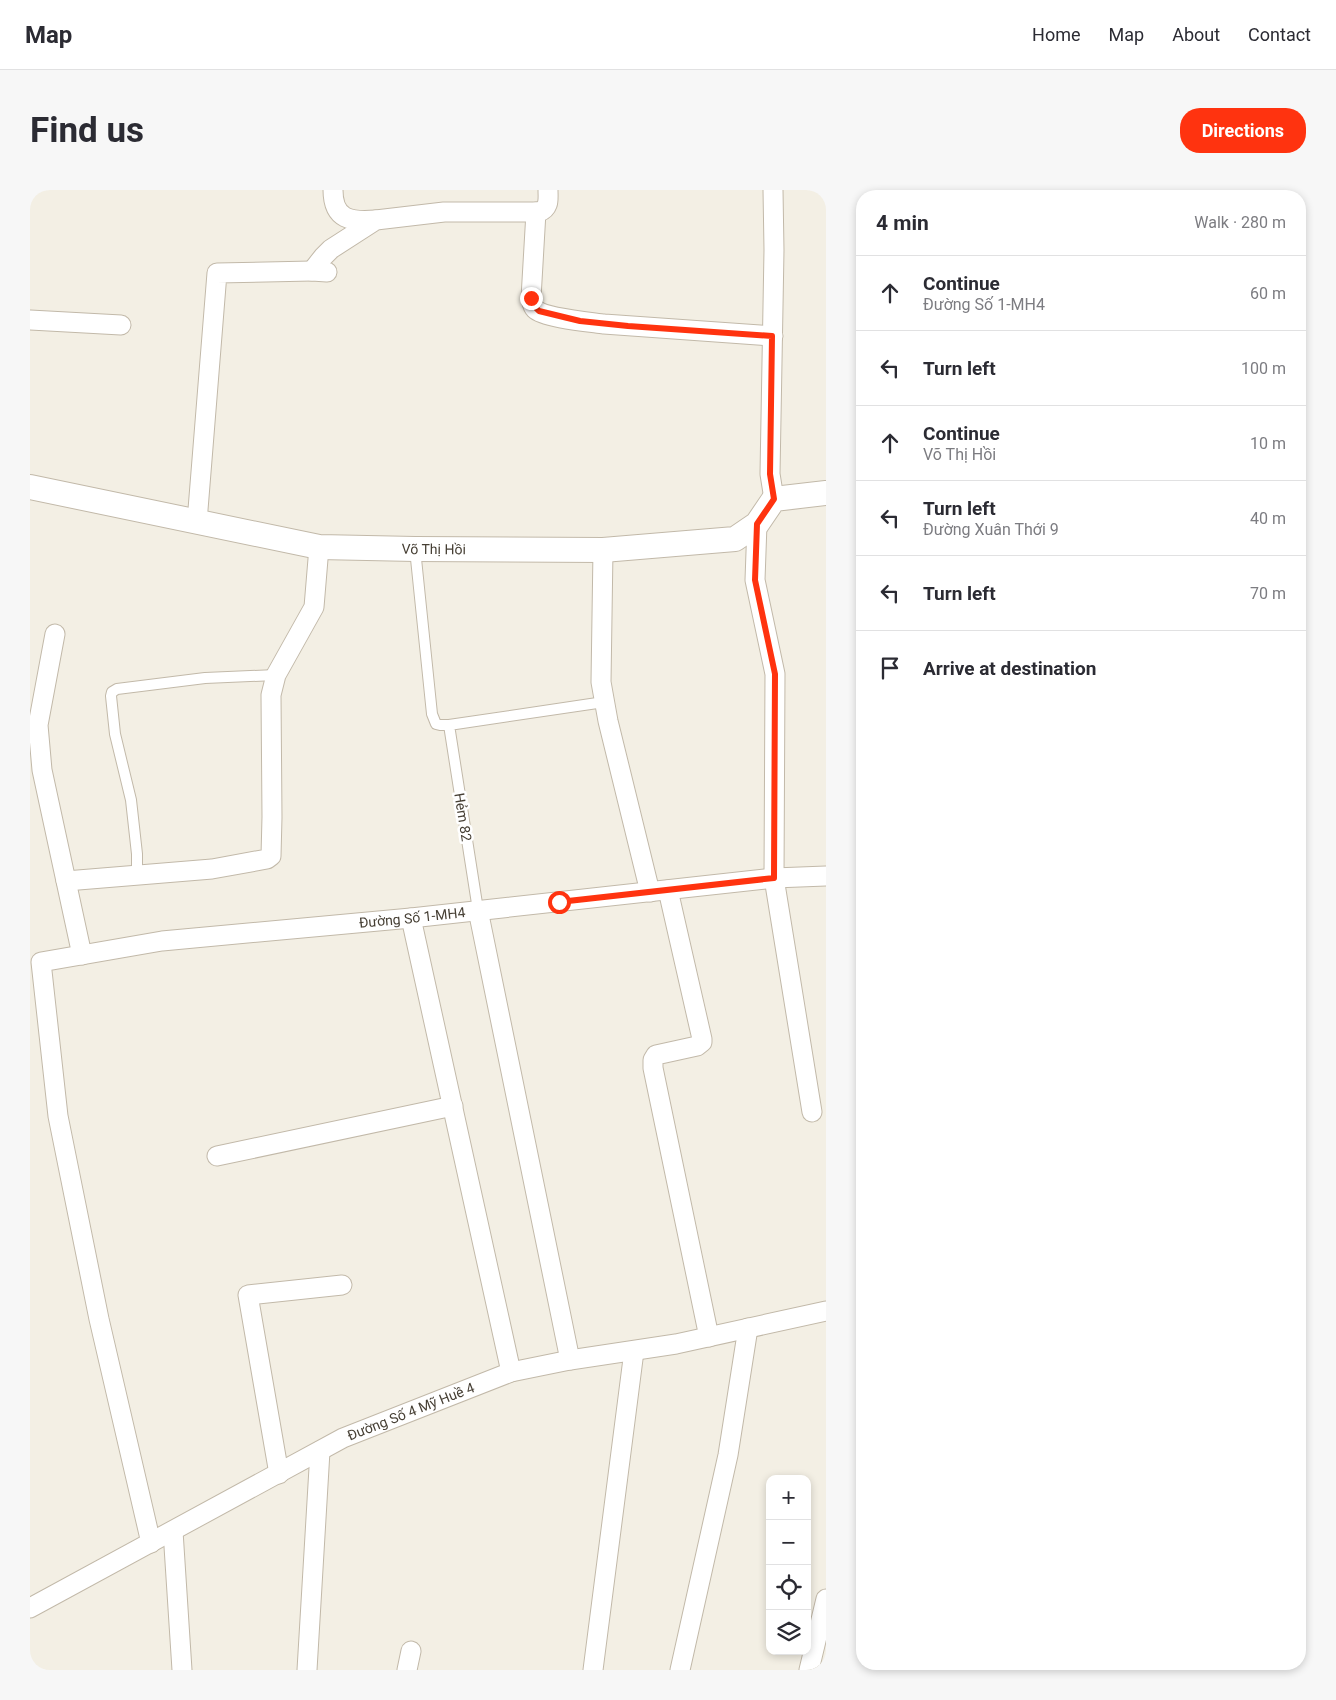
<!DOCTYPE html>
<html lang="en">
<head>
<meta charset="utf-8">
<style>
  :root { --surface:#fff; --page:#f7f7f7; --text:#2b2b33; --muted:#7c7c81; --line:#e1e1e2; --accent:#ff330f }
  body { margin:0; font-family:Roboto,sans-serif; background:var(--page); color:var(--text) }
  .controls { position:absolute; right:15px; bottom:15px; display:grid; overflow:hidden; border-radius:10px; box-shadow:0 2px 8px #0003 }
  .controls button { width:45px; height:45px; display:grid; place-items:center; padding:0; border:0; border-bottom:1px solid var(--line); background:var(--surface); color:var(--text); font:25px sans-serif }
  .stop { position:absolute; width:15px; height:15px; margin:-11px; border:4px solid #ff330f; border-radius:50%; background:#fff }
  .stop.end { background:#ff330f; border-color:#fff; box-shadow:0 1px 5px #0008 }
  .list { margin:0; padding:0; list-style:none }
  h2 { display:flex; justify-content:space-between; align-items:center; height:65px; margin:0; padding:0 20px; font-size:21px }
  h2 small { font-size:16px; font-weight:400; color:var(--muted) }
  .list li { display:grid; grid-template-columns:32px 1fr auto; gap:15px; align-items:center; box-sizing:border-box; height:75px; padding:0 20px; border-top:1px solid var(--line) }
  .list b { display:block; font-size:19px; white-space:nowrap }
  .list p { margin:0; font-size:16px; white-space:nowrap; color:var(--muted) }
  .list em { font-size:16px; font-style:normal; color:var(--muted) }
  .icon { flex:none; width:28px; height:28px; fill:none; stroke:currentColor; stroke-width:2; stroke-linecap:round; stroke-linejoin:round }
  .map { position:relative; flex:none; width:796px; height:1480px; overflow:hidden; border-radius:20px }
  header { display:flex; align-items:center; gap:30px; box-sizing:border-box; height:70px; padding:0 25px; background:var(--surface); border-bottom:1px solid var(--line) }
  header strong { font-size:24px }
  nav { display:flex; gap:28px; margin-inline-start:auto; font-size:18px }
  .intro { display:flex; align-items:center; justify-content:space-between; box-sizing:border-box; height:120px; padding:0 30px }
  h1 { margin:0; font-size:35px }
  .button { padding:12px 22px; border-radius:20px; background:var(--accent); color:#fff; font-size:18px; font-weight:700 }
  main { display:flex; gap:30px; padding:0 30px }
  aside { flex:1; background:var(--surface); border-radius:20px; box-shadow:0 2px 8px #0003 }
  .map>svg:first-child { display:block }
  .lines { fill:none; stroke-linecap:round; stroke-linejoin:round }
  .service-casing { stroke:#c2b9a9; stroke-width:12 }
  .minor-casing { stroke:#c2b9a9; stroke-width:21 }
  .tertiary-casing { stroke:#c2b9a9; stroke-width:26 }
  .service { stroke:#fff; stroke-width:10 }
  .minor { stroke:#fff; stroke-width:19 }
  .tertiary { stroke:#fff; stroke-width:24 }
  .route { stroke:#ff330f; stroke-width:6 }
  .labels { text-anchor:middle; stroke-width:5; stroke-linejoin:round; paint-order:stroke }
  .street-label { font-size:14px; fill:#463f34; stroke:#fff }
</style>
</head>
<body>
<header>
<strong>Map</strong>
<nav><a>Home</a><a>Map</a><a>About</a><a>Contact</a></nav>
</header>
<div class="intro"><h1>Find us</h1><a class="button">Directions</a></div>
<main>
<div class="map">
<svg width="796" height="1480" viewBox="0 0 796 1480">
  <rect width="100%" height="100%" fill="#f3efe4"/>
  <g class="lines">
    <defs>
      <path id="service" d="M385,359L402,524L406,534L410,535H419L574,512
        M419,535L448,720
        M107,685V664L101,610L85,544L81,506L82,502L87,499L175,488L246,485"/>
      <g id="minor">
        <path d="M303,0C303,30 321,32 346,30"/>
        <path d="M743,0L744,60L740,284L744,309"/>
        <path d="M506,22L501,108C502,112 502,116 505,119C514,128 560,132 574,134L743,146"/>
        <path d="M297,82L282,81L293,67L301,59L346,30L414,22H509C520,18 518,9 518,0"/>
        <path d="M0,130L91,135"/>
        <path d="M167,332L187,83L282,81"/>
        <path d="M727,334L725,390L745,484L744,688L782,922"/>
        <path d="M573,360L571,492L578,531L620,702"/>
        <path d="M25,444L8,535L12,580L52,765"/>
        <path d="M36,691L182,679L237,669L241,666L242,627L241,505L246,485L284,417L289,357"/>
        <path d="M638,700L672,849V852L667,856L626,865L623,870V878L679,1147"/>
        <path d="M448,720L540,1170"/>
        <path d="M381,728L481,1182"/>
        <path d="M187,966L423,916"/>
        <path d="M249,1284L218,1105L312,1095"/>
        <path d="M143,1341L152,1480"/>
        <path id="s1" d="M121,1353L69,1129L28,926L11,772L132,751L381,728L744,688L796,686"/>
        <path id="s2" d="M0,1418L313,1248L481,1182L540,1170L646,1154L796,1121"/>
        <path d="M277,1480L290,1261"/>
        <path d="M377,1480L381,1461"/>
        <path d="M563,1480L604,1161"/>
        <path d="M650,1480L698,1265L718,1138"/>
        <path d="M779,1480L796,1409"/>
      </g>
      <g id="tertiary">
        <path id="s3" d="M0,297L289,357L385,359L573,360L705,349L727,334L744,309L796,303"/>
      </g>
    </defs>
    <use href="#service" class="service-casing"/>
    <use href="#minor" class="minor-casing"/>
    <use href="#tertiary" class="tertiary-casing"/>
    <use href="#service" class="service"/>
    <use href="#minor" class="minor"/>
    <use href="#tertiary" class="tertiary"/>
  </g>
  <g class="lines">
    <path class="route" d="M501,108L503,115L509,121L550,131L598,136L742,146L740,284L744,309L727,334L725,390L745,484L744,688L529,712"/>
  </g>
  <g class="labels">
    <g class="street-label">
      <text dy="5" stroke="none"><textPath href="#s3" startOffset="410">Võ Thị Hồi</textPath></text>
      <text transform="translate(433 627) rotate(81)" y="5">Hẻm 82</text>
      <text dy="5" stroke="none"><textPath href="#s1" startOffset="966">Đường Số 1-MH4</textPath></text>
      <text dy="5" stroke="none"><textPath href="#s2" startOffset="429">Đường Số 4 Mỹ Huề 4</textPath></text>
    </g>
  </g>
</svg>
<div class="controls">
<button>+</button>
<button>−</button>
<button><svg class="icon" aria-label="locate" viewBox="0 0 24 24"><circle cx="12" cy="12" r="6"/><path d="M12 2v4M12 18v4M2 12h4M18 12h4"/></svg></button>
<button><svg class="icon" aria-label="layers" viewBox="0 0 24 24"><path d="M12 4l9 5-9 5-9-5zM3 14l9 5 9-5"/></svg></button>
</div>
<div class="stop" style="left:529px;top:712px"></div>
<div class="stop end" style="left:501px;top:108px"></div>
</div>
<aside>
<h2>4 min<small>Walk · 280 m</small></h2>
<ul class="list">
<li><svg class="icon" aria-label="ahead" viewBox="0 0 24 24"><path d="M12 20V5M6 11l6-6 6 6"/></svg><div><b>Continue</b><p>Đường Số 1-MH4</p></div><em>60 m</em></li>
<li><svg class="icon" aria-label="left" viewBox="0 0 24 24"><path d="M17 20v-9H6M10 6l-5 5 5 5"/></svg><div><b>Turn left</b></div><em>100 m</em></li>
<li><svg class="icon" aria-label="ahead" viewBox="0 0 24 24"><path d="M12 20V5M6 11l6-6 6 6"/></svg><div><b>Continue</b><p>Võ Thị Hồi</p></div><em>10 m</em></li>
<li><svg class="icon" aria-label="left" viewBox="0 0 24 24"><path d="M17 20v-9H6M10 6l-5 5 5 5"/></svg><div><b>Turn left</b><p>Đường Xuân Thới 9</p></div><em>40 m</em></li>
<li><svg class="icon" aria-label="left" viewBox="0 0 24 24"><path d="M17 20v-9H6M10 6l-5 5 5 5"/></svg><div><b>Turn left</b></div><em>70 m</em></li>
<li><svg class="icon" aria-label="arrive" viewBox="0 0 24 24"><path d="M6 21V4h12l-3 4 3 4H6"/></svg><div><b>Arrive at destination</b></div></li>
</ul>
</aside>
</main>
</body>
</html>
